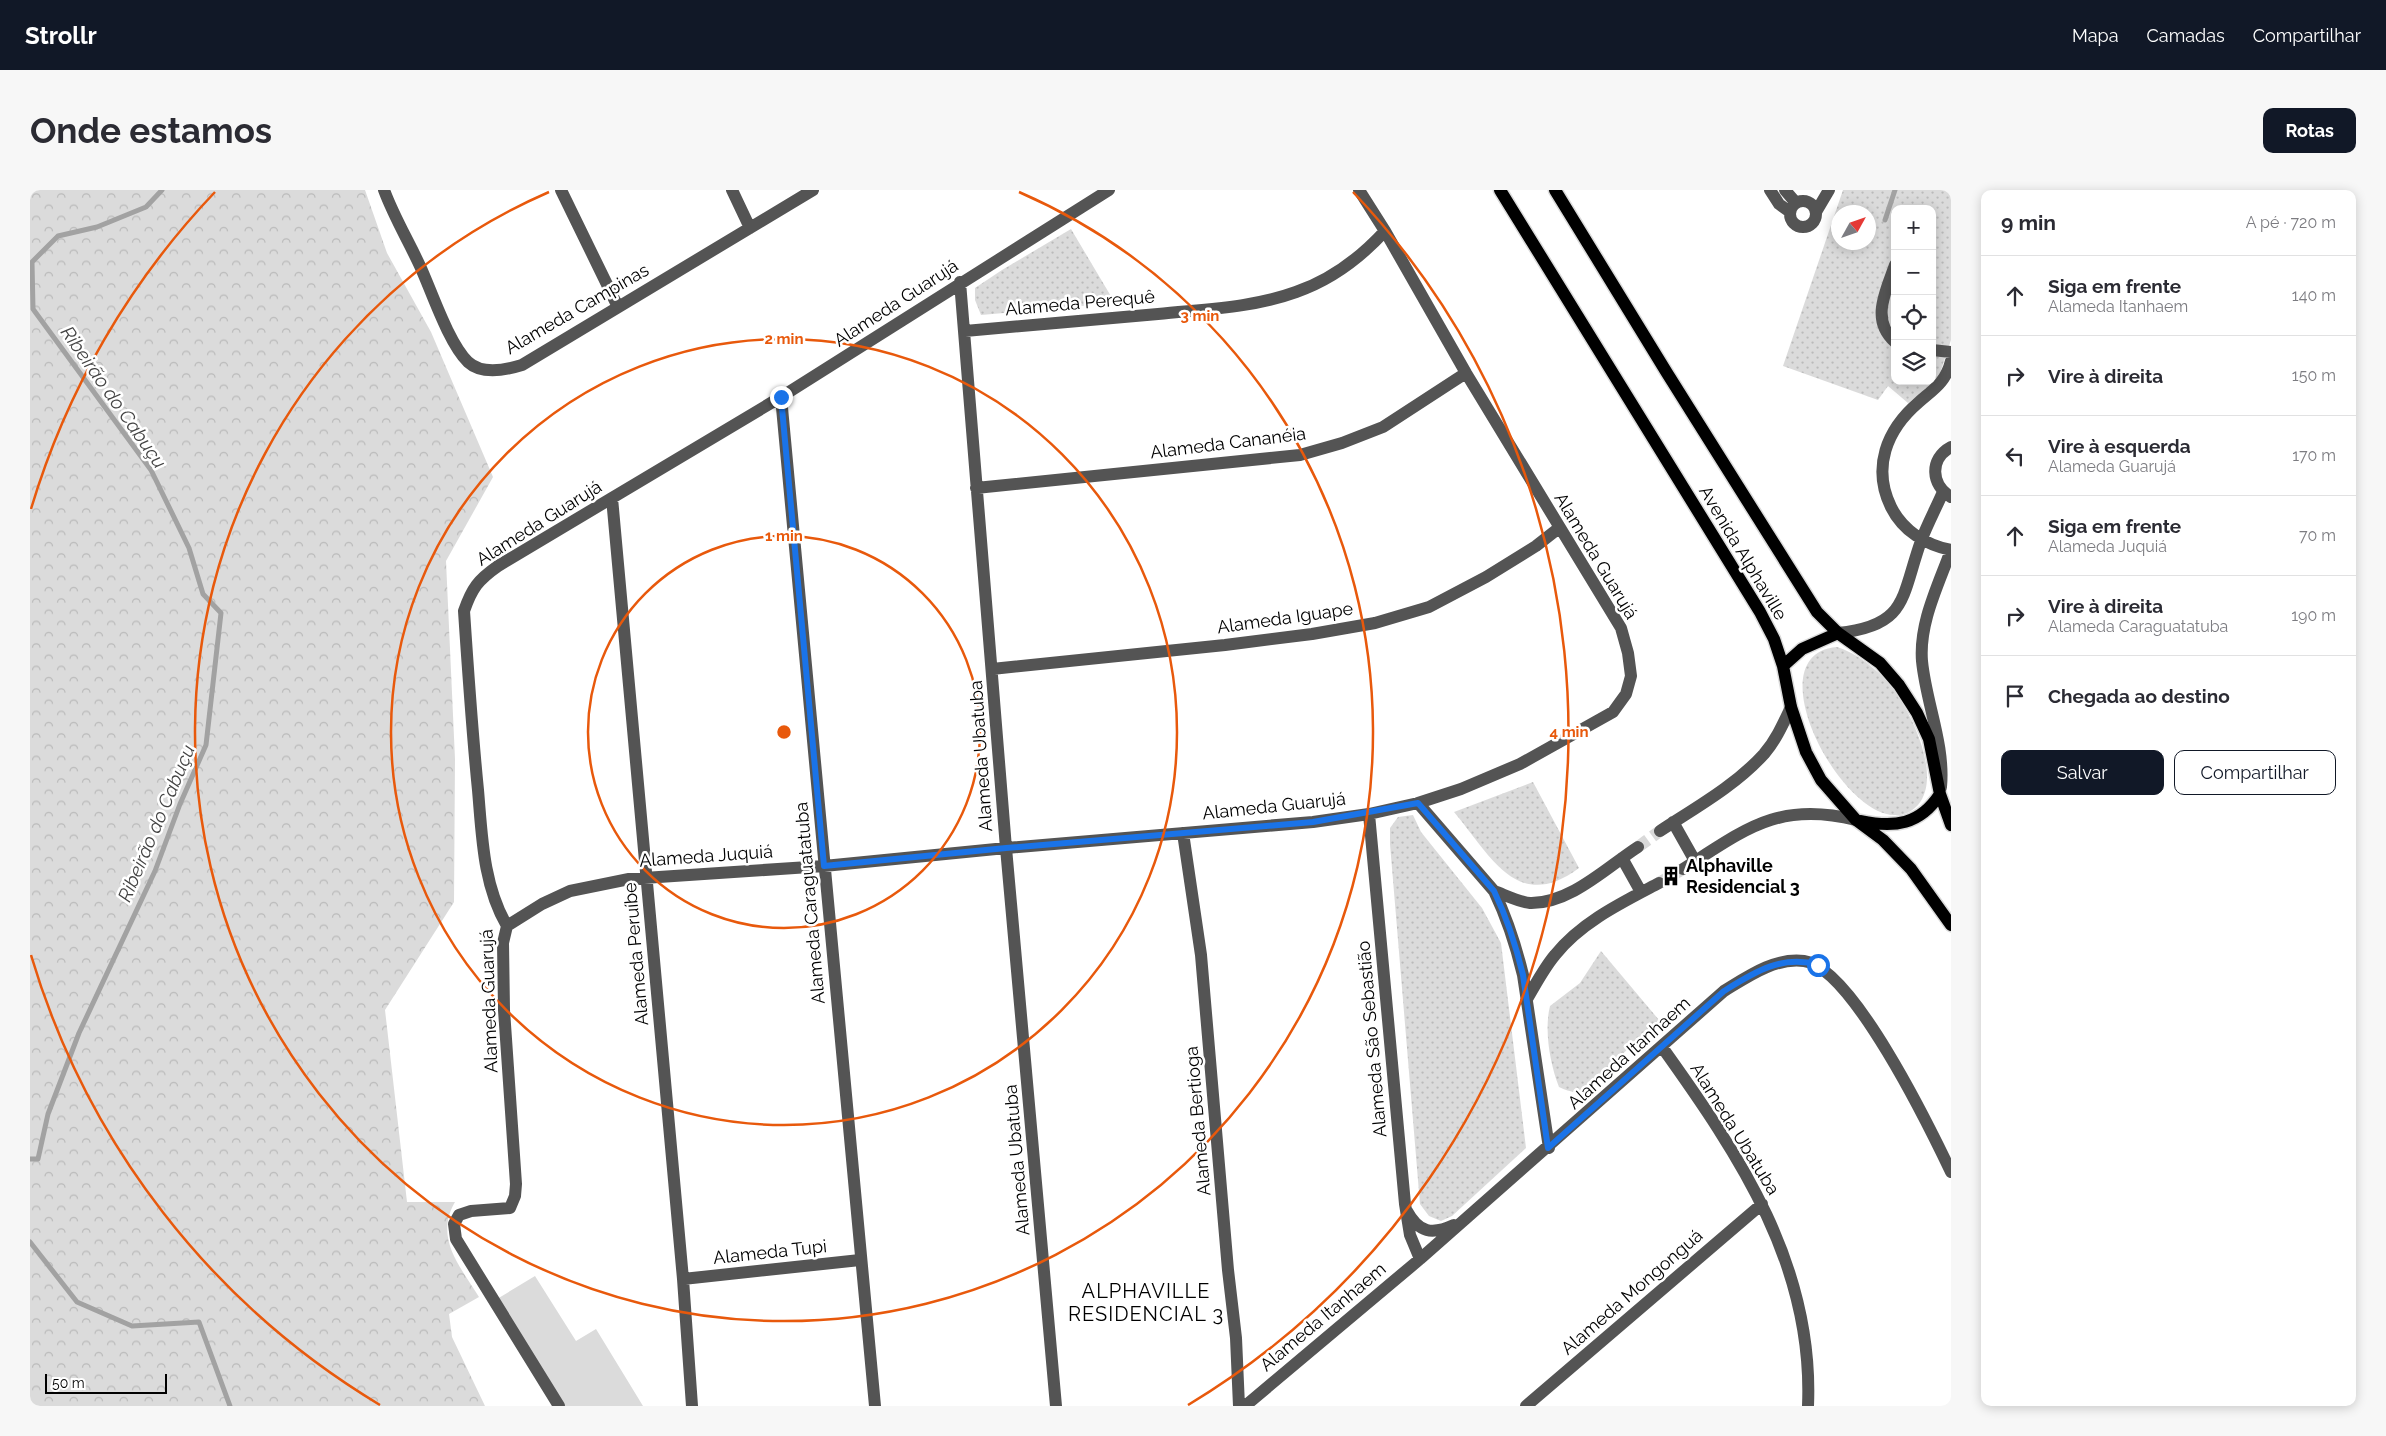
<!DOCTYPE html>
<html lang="pt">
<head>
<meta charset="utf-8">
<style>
  :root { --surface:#fff; --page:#f7f7f7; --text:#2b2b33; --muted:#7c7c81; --line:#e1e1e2; --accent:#111827 }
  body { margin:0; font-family:Raleway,sans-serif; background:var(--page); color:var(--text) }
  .controls { position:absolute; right:15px; top:15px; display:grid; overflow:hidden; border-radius:10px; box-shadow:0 2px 12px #0003 }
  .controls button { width:45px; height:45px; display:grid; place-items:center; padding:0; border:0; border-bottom:1px solid var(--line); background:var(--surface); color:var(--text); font:25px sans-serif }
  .compass { position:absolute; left:1801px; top:15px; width:45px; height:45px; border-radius:50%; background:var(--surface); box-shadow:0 2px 12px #0003; rotate:50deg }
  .scale { position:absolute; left:15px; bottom:12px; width:122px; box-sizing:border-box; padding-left:5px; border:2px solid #000; border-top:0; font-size:14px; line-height:18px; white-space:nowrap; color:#000; -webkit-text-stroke:4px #fff; paint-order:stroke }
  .stop { position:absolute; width:15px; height:15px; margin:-11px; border:4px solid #1a73e8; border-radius:50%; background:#fff }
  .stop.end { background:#1a73e8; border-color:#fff; box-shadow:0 1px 5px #0008 }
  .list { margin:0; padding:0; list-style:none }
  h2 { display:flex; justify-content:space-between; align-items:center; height:65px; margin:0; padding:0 20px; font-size:21px }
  h2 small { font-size:16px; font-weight:400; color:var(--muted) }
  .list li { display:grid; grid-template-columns:32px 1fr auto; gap:15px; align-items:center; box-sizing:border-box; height:80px; padding:0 20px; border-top:1px solid var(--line) }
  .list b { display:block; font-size:19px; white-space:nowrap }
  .list p { margin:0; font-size:16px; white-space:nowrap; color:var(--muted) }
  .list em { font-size:16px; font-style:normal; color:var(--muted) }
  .actions { display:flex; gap:10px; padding:15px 20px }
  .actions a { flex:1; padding:11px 0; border:1px solid var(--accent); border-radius:10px; text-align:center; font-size:18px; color:var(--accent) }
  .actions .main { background:var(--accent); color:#fff }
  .icon { flex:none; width:28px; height:28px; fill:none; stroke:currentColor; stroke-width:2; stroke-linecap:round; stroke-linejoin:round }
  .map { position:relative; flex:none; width:1921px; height:1216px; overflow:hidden; border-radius:10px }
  header { display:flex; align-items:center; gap:30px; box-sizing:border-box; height:70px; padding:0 25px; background:var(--accent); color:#fff }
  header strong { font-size:24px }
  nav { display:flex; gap:28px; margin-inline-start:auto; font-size:18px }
  .intro { display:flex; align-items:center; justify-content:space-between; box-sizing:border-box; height:120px; padding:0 30px }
  h1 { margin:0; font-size:35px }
  .button { padding:12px 22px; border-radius:10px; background:var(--accent); color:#fff; font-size:18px; font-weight:700 }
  main { display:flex; gap:30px; padding:0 30px }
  aside { flex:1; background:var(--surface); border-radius:10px; box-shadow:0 2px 12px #0003 }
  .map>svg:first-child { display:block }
  .grass { fill:#dbdbdb }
  .forest { fill:url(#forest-crowns) }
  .park { fill:url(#park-dots); fill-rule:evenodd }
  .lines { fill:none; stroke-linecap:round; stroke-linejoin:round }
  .stream { stroke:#a2a2a2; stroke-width:5 }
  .minor-tunnel { stroke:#d9d9d9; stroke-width:12; stroke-dasharray:12 6; stroke-linecap:butt }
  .major-casing { stroke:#dbdbdb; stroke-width:15 }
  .minor { stroke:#545454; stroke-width:12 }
  .major { stroke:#000; stroke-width:12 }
  .route { stroke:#1a73e8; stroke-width:6 }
  .ring { fill:none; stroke:#e8590c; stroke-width:2.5 }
  .labels { text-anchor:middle; stroke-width:5; stroke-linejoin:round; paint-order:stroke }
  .street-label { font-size:18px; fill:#000; stroke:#fff }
  .poi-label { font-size:18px; font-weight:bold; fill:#000; stroke:#fff; text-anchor:start }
  .water-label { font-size:19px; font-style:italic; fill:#434343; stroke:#fff }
  .quarter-label { font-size:20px; letter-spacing:1px; fill:#000; stroke:#fff }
  .centre { fill:#e8590c; stroke:#fff; stroke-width:2.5 }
  .ring-label { font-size:15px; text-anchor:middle; font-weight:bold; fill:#e8590c; stroke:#fff; stroke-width:5; stroke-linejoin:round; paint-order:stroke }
</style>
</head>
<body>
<header>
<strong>Strollr</strong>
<nav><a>Mapa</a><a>Camadas</a><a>Compartilhar</a></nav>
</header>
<div class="intro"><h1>Onde estamos</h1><a class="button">Rotas</a></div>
<main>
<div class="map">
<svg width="1921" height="1216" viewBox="0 0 1921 1216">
  <defs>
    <pattern id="forest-crowns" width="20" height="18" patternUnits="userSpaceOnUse" patternTransform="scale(1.25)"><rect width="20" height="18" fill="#dbdbdb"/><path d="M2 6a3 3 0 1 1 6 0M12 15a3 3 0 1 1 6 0" fill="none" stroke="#bababa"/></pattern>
    <pattern id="park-dots" width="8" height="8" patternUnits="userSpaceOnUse" patternTransform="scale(1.25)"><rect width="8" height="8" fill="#dbdbdb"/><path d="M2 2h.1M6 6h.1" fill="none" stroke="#bababa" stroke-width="1.8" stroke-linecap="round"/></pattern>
  </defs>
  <rect width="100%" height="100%" fill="#fff"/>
  <path class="grass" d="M505,1086L546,1151L566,1139L613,1216H533L467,1109Z"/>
  <path class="forest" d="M0,0H335L357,63L401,142L463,287L416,371L425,569L424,712L355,820L377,1012H425C404,1048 430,1076 449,1107L419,1124L422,1147L455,1216H0Z"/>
  <path class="park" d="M1813,0H1921V150L1909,186L1898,198L1878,213L1858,196L1848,210L1753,176ZM1865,19H1902V191H1865ZM1808,22H1838V52H1808Z
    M1041,39L1085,113L951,125L945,110V98L972,80Z
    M1807,457C1824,462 1841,475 1854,488C1878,513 1914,585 1888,615C1881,622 1874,626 1864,625C1808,624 1725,464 1807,457Z
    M1503,592L1549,678C1487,724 1461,666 1424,622Z
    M1383,625L1391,642L1452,718L1471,753L1496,958L1422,1026L1411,1031L1399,1026L1390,1014L1360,654V638L1368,627Z
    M1571,761L1629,830L1554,900C1545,904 1538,901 1529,897C1520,874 1514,840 1520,816L1550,793Z"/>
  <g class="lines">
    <path class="stream" d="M1855,30L1865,0
      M0,969H8L18,924L49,843L125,681L150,614L176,555L191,423L173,404L159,358L121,280L3,119L2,72L28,46L67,37L116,17L132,0
      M0,1052L47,1112L102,1136L169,1132L200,1216"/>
    <path class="minor-tunnel" d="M1608,657L1630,641
      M1629,693L1653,679"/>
    <defs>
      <path id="major" d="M1470,0L1730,422L1744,449L1753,476L1761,517L1776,562L1791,590L1826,630L1853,650L1881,679L1921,735
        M1525,0L1637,183L1787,422L1808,443L1850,473L1869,495L1887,523L1899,549L1910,604L1921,635
        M1753,476L1772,459L1808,443
        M1831,631C1864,638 1890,635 1910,604"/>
    </defs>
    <use href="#major" class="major-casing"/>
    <path class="minor" d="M354,0C364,27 378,50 390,76C402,102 418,152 438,172C452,185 476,180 492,175L783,0
      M531,0L588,117
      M702,0L720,38
      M1740,0L1749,14L1760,22
      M1755,0L1766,13
      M1760 24a13 13 0 1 1 26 0a13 13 0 1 1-26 0Z
      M1786,22L1799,0
      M1865,75C1856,101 1840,130 1865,152
      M930,92L976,658L1026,1216
      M935,141C999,135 1064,130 1128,124C1174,119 1222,118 1266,102C1301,90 1331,67 1355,41
      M1902,160L1921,162
      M1921,171C1916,192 1904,199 1889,212C1856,240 1842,278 1861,317C1873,341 1896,355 1921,360
      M751,207L845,1216
      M1921,257C1899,269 1901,295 1921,307
      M946,298L1270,265L1312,253L1353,237L1436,183
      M582,308L653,1089L662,1216
      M1808,443C1878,436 1871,407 1891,351C1897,335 1906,318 1913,302
      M962,479L1195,455L1282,444L1345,433L1399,417L1456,387L1506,356L1529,338
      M1911,597C1915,554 1896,513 1892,471C1889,433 1908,396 1921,360
      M1388,613L1464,701C1477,728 1486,756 1493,785L1519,958
      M1339,624L1375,1014L1380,1045L1390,1069
      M1643,632L1665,671
      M1630,641C1665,618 1705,596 1734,564C1746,550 1753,534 1761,517
      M1153,643L1171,765L1198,1080L1206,1148L1209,1216
      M1592,668L1611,702
      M1653,679C1716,639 1748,611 1826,630
      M1464,701C1475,705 1489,712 1500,713C1540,714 1577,677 1608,657
      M477,736L512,714L540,701L599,689L794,676L976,658L1283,632L1339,624L1388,613L1431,599L1490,574L1583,522L1596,504L1601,486L1598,463L1591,438L1436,183L1355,41L1329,0
      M1496,811C1505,795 1514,778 1525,765C1551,732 1593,712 1629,693
      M1632,857C1710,966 1784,1076 1778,1216
      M1377,1021C1389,1043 1402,1045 1424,1035
      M653,1089L830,1070
      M529,1216L426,1049L424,1034L429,1025L441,1021L480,1018L485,1006L486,994L474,820L473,753L477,736C453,695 452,646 448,600C442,540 438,481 434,421C442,398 448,390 468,376L751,207L1079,0
      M1215,1216L1390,1069L1694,801C1717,787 1745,767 1774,771C1822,777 1900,938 1921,982
      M1496,1216L1732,1014"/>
    <use href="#major" class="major"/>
  </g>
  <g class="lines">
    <path class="route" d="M751,207L794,676L976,658L1283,632L1388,613L1464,701C1477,728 1486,756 1493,785L1518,958L1694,801C1723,783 1752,764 1788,775"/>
  </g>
  <g class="ring">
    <circle cx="754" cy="542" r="196"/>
    <circle cx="754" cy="542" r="393"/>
    <path d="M989 2A589 589 0 1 1 519 2"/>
    <path d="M350 1215A785 785 0 0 1 1 765M1 319A785 785 0 0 1 185 2M1323 2A785 785 0 0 1 1158 1215"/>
  </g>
  <defs>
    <symbol id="building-bare" viewBox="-9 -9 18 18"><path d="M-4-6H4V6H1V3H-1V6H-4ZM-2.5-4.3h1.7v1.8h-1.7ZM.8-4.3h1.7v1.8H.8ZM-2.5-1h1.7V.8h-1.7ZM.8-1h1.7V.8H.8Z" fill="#000" stroke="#fff" stroke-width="2.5" paint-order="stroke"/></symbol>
  </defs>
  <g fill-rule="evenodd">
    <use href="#building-bare" x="1627" y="672" width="28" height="28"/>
  </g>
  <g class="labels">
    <g class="street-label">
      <text transform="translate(866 113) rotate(-33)" y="6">Alameda Guarujá</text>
      <text transform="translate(1050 113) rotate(-5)" y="6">Alameda Perequê</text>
      <text transform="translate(547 119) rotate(-30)" y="6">Alameda Campinas</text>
      <text transform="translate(1198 253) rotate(-7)" y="6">Alameda Cananéia</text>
      <text transform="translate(509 333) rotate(-32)" y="6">Alameda Guarujá</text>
      <text transform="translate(1713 363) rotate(59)" y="6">Avenida Alphaville</text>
      <text transform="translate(1566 366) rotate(59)" y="6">Alameda Guarujá</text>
      <text transform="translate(1255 428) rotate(-8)" y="6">Alameda Iguape</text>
      <text transform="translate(951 566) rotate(-94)" y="6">Alameda Ubatuba</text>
      <text transform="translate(1244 616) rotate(-6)" y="6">Alameda Guarujá</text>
      <text transform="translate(676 666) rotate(-4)" y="6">Alameda Juquiá</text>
      <text transform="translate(780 713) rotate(-95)" y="6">Alameda Caraguatatuba</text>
      <text transform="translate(606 764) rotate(-95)" y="6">Alameda Peruíbe</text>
      <text transform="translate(459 811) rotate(-92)" y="6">Alameda Guarujá</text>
      <text transform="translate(1342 849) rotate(-95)" y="6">Alameda São Sebastião</text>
      <text transform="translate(1599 863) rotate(-42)" y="6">Alameda Itanhaem</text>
      <text transform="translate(1168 931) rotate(-95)" y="6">Alameda Bertioga</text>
      <text transform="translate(1705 939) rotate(58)" y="6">Alameda Ubatuba</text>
      <text transform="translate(987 970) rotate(-95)" y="6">Alameda Ubatuba</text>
      <text transform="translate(740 1062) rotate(-6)" y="6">Alameda Tupi</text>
      <text transform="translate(1602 1102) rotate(-41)" y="6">Alameda Mongonguá</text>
      <text transform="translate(1293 1127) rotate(-40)" y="6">Alameda Itanhaem</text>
    </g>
    <g class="poi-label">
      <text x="1656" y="682">Alphaville<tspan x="1656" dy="21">Residencial 3</tspan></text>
    </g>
    <g class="water-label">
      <text transform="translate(84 207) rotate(55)" y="7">Ribeirão do Cabuçu</text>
      <text transform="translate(126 633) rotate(-67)" y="7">Ribeirão do Cabuçu</text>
    </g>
    <g class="quarter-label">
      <text x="1116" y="1108">ALPHAVILLE<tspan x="1116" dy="23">RESIDENCIAL 3</tspan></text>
    </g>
  </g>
  <circle cx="754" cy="542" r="8" class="centre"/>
  <g class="ring-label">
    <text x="1170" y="131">3 min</text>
    <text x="754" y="154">2 min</text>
    <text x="754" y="351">1 min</text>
    <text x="1539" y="547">4 min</text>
  </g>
</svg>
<div class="controls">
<button>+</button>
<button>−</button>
<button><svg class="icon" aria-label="locate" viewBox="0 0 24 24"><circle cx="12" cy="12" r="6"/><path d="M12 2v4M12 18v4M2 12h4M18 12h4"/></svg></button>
<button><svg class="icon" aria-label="layers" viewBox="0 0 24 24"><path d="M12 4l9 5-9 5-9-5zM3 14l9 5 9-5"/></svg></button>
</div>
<svg class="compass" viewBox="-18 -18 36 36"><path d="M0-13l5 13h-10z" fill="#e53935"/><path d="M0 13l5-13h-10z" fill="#7c7c81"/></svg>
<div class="scale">50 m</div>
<div class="stop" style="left:1788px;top:775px"></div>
<div class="stop end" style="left:751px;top:207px"></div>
</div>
<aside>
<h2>9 min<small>A pé · 720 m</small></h2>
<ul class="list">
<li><svg class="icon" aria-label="ahead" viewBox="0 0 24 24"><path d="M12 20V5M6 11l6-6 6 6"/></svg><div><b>Siga em frente</b><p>Alameda Itanhaem</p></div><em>140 m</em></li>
<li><svg class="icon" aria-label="right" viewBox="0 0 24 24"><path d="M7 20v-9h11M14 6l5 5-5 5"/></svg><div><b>Vire à direita</b></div><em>150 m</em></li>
<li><svg class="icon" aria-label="left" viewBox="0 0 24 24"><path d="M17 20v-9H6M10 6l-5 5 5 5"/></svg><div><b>Vire à esquerda</b><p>Alameda Guarujá</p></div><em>170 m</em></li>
<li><svg class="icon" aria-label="ahead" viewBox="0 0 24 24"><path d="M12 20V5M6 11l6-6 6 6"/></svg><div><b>Siga em frente</b><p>Alameda Juquiá</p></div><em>70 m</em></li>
<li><svg class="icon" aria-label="right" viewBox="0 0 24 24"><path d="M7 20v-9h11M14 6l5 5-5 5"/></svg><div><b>Vire à direita</b><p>Alameda Caraguatatuba</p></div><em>190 m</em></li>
<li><svg class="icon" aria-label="arrive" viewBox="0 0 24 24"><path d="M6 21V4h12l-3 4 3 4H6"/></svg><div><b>Chegada ao destino</b></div></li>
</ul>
<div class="actions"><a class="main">Salvar</a><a>Compartilhar</a></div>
</aside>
</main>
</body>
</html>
